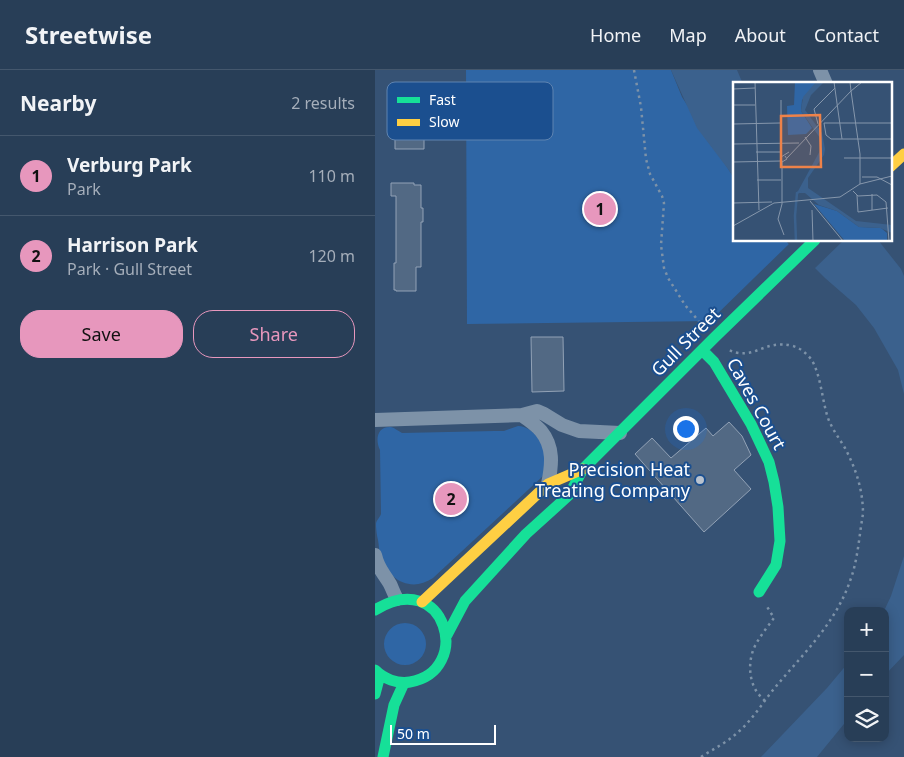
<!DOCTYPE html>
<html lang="en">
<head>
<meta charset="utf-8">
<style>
  :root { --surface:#283e57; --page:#344961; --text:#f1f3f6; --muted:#a5aeba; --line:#44576d; --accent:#e797bd }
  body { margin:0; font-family:"Noto Sans",sans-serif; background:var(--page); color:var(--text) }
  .controls { position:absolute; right:15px; bottom:15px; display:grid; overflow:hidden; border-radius:10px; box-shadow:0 2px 12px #0003 }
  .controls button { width:45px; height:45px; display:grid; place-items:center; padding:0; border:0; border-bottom:1px solid var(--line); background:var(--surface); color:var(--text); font:25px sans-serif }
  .scale { position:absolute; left:15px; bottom:12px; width:106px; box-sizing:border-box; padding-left:5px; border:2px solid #fff; border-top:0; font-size:14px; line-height:18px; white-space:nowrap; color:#fff; -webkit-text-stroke:4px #1b4f8f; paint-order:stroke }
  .you { position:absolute; left:310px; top:358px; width:18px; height:18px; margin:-12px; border:4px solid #fff; border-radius:50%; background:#1a73e8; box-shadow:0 0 0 8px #1a73e833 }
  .badge { display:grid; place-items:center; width:32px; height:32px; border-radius:50%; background:var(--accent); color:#111; font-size:16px; font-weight:700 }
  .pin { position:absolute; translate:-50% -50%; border:2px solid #fff; box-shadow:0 1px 5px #0006 }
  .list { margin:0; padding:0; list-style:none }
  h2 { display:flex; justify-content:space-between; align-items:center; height:65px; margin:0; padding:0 20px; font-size:21px }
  h2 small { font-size:16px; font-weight:400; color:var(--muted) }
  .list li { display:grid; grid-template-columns:32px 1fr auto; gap:15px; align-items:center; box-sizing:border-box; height:80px; padding:0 20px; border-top:1px solid var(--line) }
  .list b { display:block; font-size:19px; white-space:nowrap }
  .list p { margin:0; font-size:16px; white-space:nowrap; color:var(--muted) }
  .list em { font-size:16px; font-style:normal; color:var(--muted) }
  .actions { display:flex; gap:10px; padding:15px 20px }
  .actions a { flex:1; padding:11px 0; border:1px solid var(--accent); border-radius:20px; text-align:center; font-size:18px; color:var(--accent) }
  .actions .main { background:var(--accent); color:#111 }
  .icon { flex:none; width:28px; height:28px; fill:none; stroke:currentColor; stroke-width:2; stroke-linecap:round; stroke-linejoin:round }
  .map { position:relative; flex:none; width:529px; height:687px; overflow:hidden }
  header { display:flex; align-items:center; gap:30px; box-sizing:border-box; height:70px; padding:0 25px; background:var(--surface); border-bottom:1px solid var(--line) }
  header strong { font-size:24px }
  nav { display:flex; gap:28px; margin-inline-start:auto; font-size:18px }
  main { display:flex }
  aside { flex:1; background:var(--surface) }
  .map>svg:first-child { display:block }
  .green { fill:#2f66a5 }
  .water { fill:#3b618d }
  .pier { fill:#365274 }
  .building { fill:#526984; stroke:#92a2b6 }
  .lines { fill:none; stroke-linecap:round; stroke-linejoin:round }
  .path { stroke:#7d92a8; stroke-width:2.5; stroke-dasharray:2.5 4; stroke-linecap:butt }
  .street { stroke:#7d92a8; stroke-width:14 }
  .fast { stroke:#16e098; stroke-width:11 }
  .slow { stroke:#ffcf43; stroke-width:11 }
  .poi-dot { fill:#b9c2ce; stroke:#1b4f8f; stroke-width:2 }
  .labels { text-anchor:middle; stroke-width:4; stroke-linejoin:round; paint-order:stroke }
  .street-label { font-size:18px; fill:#fff; stroke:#1b4f8f }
  .poi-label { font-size:18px; fill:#fff; stroke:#1b4f8f; text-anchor:end }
  .inset-river { fill:none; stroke:#3b618d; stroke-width:2.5 }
  .inset-road { fill:none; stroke:#8697ac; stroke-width:1 }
  .view { fill:#ee8249; fill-opacity:0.15; stroke:#ee8249; stroke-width:2.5 }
  .inset-edge { fill:none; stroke:#fff; stroke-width:2.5 }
  .key { fill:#1b4f8f; stroke:#5f84b1; stroke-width:1 }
  .key-label { font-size:14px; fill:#fff }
</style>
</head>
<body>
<header>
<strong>Streetwise</strong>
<nav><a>Home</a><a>Map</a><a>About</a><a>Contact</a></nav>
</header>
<main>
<aside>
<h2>Nearby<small>2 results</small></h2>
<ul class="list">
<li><span class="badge">1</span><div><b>Verburg Park</b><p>Park</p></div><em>110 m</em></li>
<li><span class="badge">2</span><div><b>Harrison Park</b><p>Park · Gull Street</p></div><em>120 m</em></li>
</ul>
<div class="actions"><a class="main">Save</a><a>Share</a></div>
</aside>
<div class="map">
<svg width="529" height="687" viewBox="0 0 529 687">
  <rect width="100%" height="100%" fill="#365274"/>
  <path class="green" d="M91,0H296L307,27L359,108V170H412L415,173L335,251L92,254Z
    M143,356C161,357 172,378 170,394C170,398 168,402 168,406L58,508C36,523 13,510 5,486C4,481 4,475 3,470C2,466 1,459 1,454C1,451 5,447 6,444L5,380C0,370 2,356 16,357C20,358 23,361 27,363L120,361H129Z
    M9 574a21 21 0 1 1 42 0a21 21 0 1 1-42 0Z"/>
  <path class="water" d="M296,0H362L368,14H359V108L353,99L322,58Z
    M412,170H503L526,199L529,206V324L523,300L499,258L481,235L450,208Z
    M529,486V585L510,605V541H509L516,526Z
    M473,593V649L442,687H386L452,618Z"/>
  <path class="pier" d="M410,170H469L438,200Z"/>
  <path class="building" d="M31,35L58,36L57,49L49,50V79H20V66H23L24,38L31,39Z
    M16,113H39V115H46V138H48V152H46V197H41V221H21V220H19V193H21V126H16Z
    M156,267H188L189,321L157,322Z
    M354,352L367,366L376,385L359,400L376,419L329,462L260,384L277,368L296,388L331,358L338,366Z"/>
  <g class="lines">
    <path class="path" d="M259,0L266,37L271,89L275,104L287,126L289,133L286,175L289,198L293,208L300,219L310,235L328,256
      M390,631C387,628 384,625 382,622C373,609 373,588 381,574C386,565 393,556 399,548L391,535
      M326,687C338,679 351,673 361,664C378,650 389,630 403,614C430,582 461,552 475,511C483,490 484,466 488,444C488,420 481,399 470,378C464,368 457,359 453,348C447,331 446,304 436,289C431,283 425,278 418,276C389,268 378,293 352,279"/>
    <path class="street" d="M445,0L451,14
      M147,345C153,350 161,355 166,361C179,377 177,395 173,414
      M0,350L147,345L162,341L169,344L187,355L204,361L245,363
      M0,485C3,499 8,502 15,514C17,518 19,524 22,529"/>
    <path class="fast" d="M327,280L339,292L376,354L394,392L399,412L403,437L405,471L401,495L384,522
      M0,540C71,496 99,601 35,612C22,614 9,609 0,600
      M72,565L90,531L151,464L194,425L208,399L340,267L440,170
      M0,624L5,605
      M8,687L19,635L29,613"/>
    <path class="slow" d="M515,97L529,84
      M47,532L173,414L208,399"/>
  </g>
  <circle class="poi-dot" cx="325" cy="410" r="5"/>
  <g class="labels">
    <g class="street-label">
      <text transform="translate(311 272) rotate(-45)" y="6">Gull Street</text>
      <text transform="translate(381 334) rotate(61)" y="6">Caves Court</text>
    </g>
    <g class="poi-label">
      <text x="315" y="406">Precision Heat<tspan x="315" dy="21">Treating Company</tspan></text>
    </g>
  </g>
  <g transform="translate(358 12)">
    <rect width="159" height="159" fill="#365274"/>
    <path d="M62,0H84L69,18L68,29L79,46L73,52L55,53L54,24L61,23ZM81,122L104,129L126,145L148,146L154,151V159H112Z" fill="#2f66a5"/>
    <path d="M83,0H91L78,13L72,28L89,51L92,67L91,73L75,96V106L123,139L159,143V151L147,146L126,145L104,129L86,123L72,111H64L89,65L87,56L68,29L70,15Z" fill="#3b618d"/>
    <path class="inset-river" d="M63,159L62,134L64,111L68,109"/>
    <path class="inset-road" d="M22,0L26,128M101,0L109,57M0,7L22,6M0,23H22M91,41L93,53L98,57H159M91,41H159M0,42L47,41M85,42L81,27L102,6M72,55L78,64L77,73M0,62L66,61M23,70H47M52,74L54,77L49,80L48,75L56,70M48,75V18M54,76L118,9L117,0M111,76H159M49,79V122L45,137L51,153M0,80L48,79M129,95H144L159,103M24,98H48M127,102L159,94M120,109L125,114L144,113L153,120L156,159M139,112V128M124,113L125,130L155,126M77,119L110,159M0,121L39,120M79,128L80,159M0,144L41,121L107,115L127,102V72L118,9L129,0"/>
    <path class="view" d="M87,33L88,85H48V34Z"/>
    <rect width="159" height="159" class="inset-edge"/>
  </g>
  <rect x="12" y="12" width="166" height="58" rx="8" class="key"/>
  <rect x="22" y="27" width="23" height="6" fill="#16e098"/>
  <rect x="22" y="49" width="23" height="7" fill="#ffcf43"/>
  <g class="key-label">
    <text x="54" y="35">Fast</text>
    <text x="54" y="57">Slow</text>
  </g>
</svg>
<div class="controls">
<button>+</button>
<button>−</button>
<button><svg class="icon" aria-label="layers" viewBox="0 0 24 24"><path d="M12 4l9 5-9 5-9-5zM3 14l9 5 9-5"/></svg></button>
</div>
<div class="scale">50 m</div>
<div class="you"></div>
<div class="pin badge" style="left:225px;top:139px">1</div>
<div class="pin badge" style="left:76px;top:429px">2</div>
</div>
</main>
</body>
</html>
